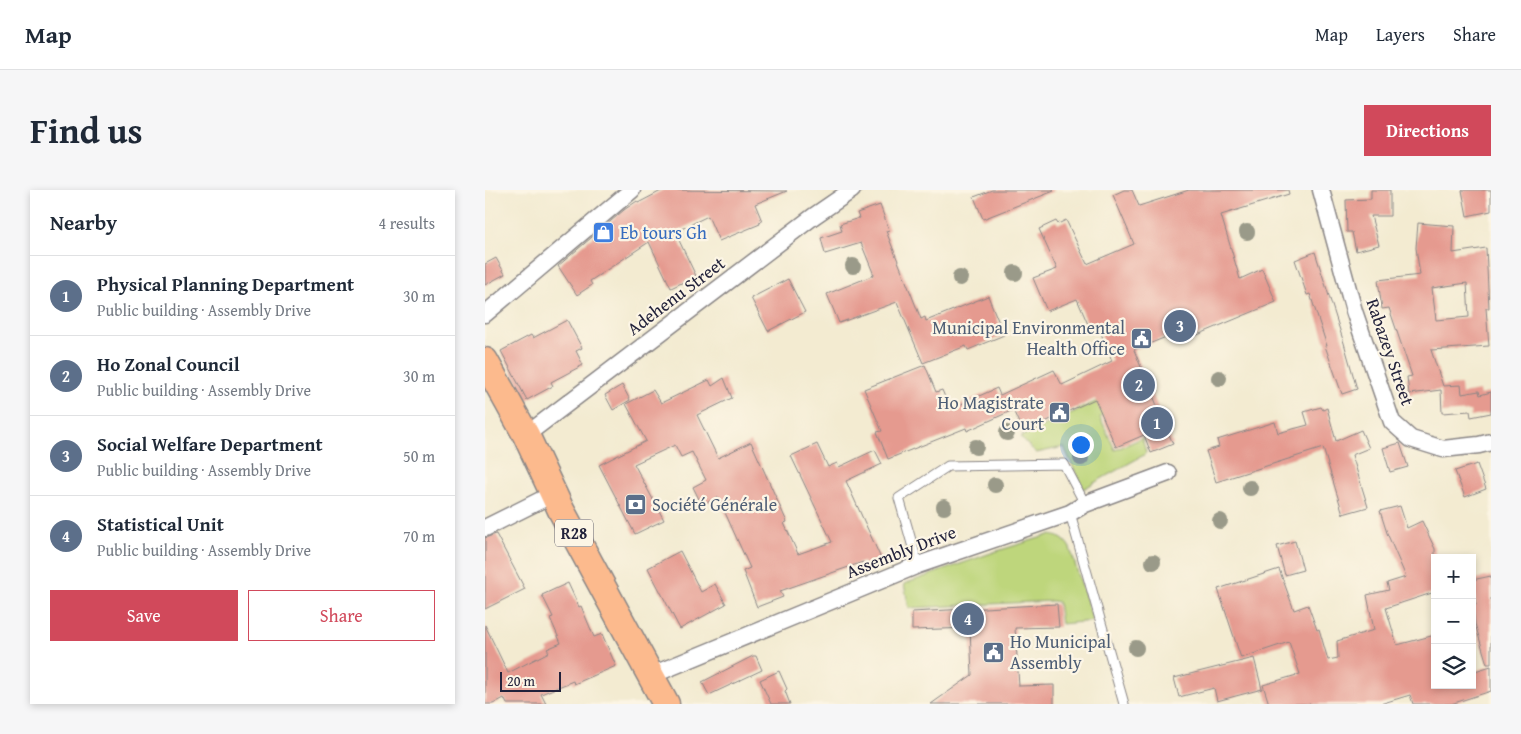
<!DOCTYPE html>
<html lang="en">
<head>
<meta charset="utf-8">
<style>
  :root { --surface:#fff; --page:#f6f6f7; --text:#1f2937; --muted:#747a83; --line:#e0e1e3; --accent:#d1495b }
  body { margin:0; font-family:"Gentium Book Plus",serif; background:var(--page); color:var(--text) }
  .controls { position:absolute; right:15px; bottom:15px; display:grid; overflow:hidden; border-radius:0px; box-shadow:0 2px 8px #0003 }
  .controls button { width:45px; height:45px; display:grid; place-items:center; padding:0; border:0; border-bottom:1px solid var(--line); background:var(--surface); color:var(--text); font:25px sans-serif }
  .scale { position:absolute; left:15px; bottom:12px; width:61px; box-sizing:border-box; padding-left:5px; border:2px solid #22223b; border-top:0; font-size:14px; line-height:18px; white-space:nowrap; color:#22223b; -webkit-text-stroke:4px #fcf5e5; paint-order:stroke }
  .you { position:absolute; left:595px; top:254px; width:18px; height:18px; margin:-12px; border:4px solid #fff; border-radius:50%; background:#1a73e8; box-shadow:0 0 0 8px #1a73e833 }
  .badge { display:grid; place-items:center; width:32px; height:32px; border-radius:50%; background:var(--accent); color:#fff; font-size:16px; font-weight:700 }
  .pin { position:absolute; translate:-50% -50%; border:2px solid #fff; box-shadow:0 1px 5px #0006 }
  .list { margin:0; padding:0; list-style:none }
  h2 { display:flex; justify-content:space-between; align-items:center; height:65px; margin:0; padding:0 20px; font-size:21px }
  h2 small { font-size:16px; font-weight:400; color:var(--muted) }
  .list li { display:grid; grid-template-columns:32px 1fr auto; gap:15px; align-items:center; box-sizing:border-box; height:80px; padding:0 20px; border-top:1px solid var(--line) }
  .list b { display:block; font-size:19px; white-space:nowrap }
  .list p { margin:0; font-size:16px; white-space:nowrap; color:var(--muted) }
  .list em { font-size:16px; font-style:normal; color:var(--muted) }
  .actions { display:flex; gap:10px; padding:15px 20px }
  .actions a { flex:1; padding:11px 0; border:1px solid var(--accent); border-radius:0px; text-align:center; font-size:18px; color:var(--accent) }
  .actions .main { background:var(--accent); color:#fff }
  .icon { flex:none; width:28px; height:28px; fill:none; stroke:currentColor; stroke-width:2; stroke-linecap:round; stroke-linejoin:round }
  .map { position:relative; flex:none; width:1006px; height:514px; overflow:hidden; border-radius:0px }
  header { display:flex; align-items:center; gap:30px; box-sizing:border-box; height:70px; padding:0 25px; background:var(--surface); border-bottom:1px solid var(--line) }
  header strong { font-size:24px }
  nav { display:flex; gap:28px; margin-inline-start:auto; font-size:18px }
  .intro { display:flex; align-items:center; justify-content:space-between; box-sizing:border-box; height:120px; padding:0 30px }
  h1 { margin:0; font-size:35px }
  .button { padding:12px 22px; border-radius:0px; background:var(--accent); color:#fff; font-size:18px; font-weight:700 }
  main { display:flex; gap:30px; padding:0 30px }
  aside { flex:1; background:var(--surface); border-radius:0px; box-shadow:0 2px 8px #0003 }
  .map>svg:first-child { display:block }
  .green { fill:#bed67b; stroke:#707c5b }
  .building { fill:#e59a8f; fill-rule:evenodd }
  .lines { fill:none; stroke-linecap:round; stroke-linejoin:round }
  .service-casing { stroke:#8a8686; stroke-width:11 }
  .minor-casing { stroke:#8a8686; stroke-width:19 }
  .primary-casing { stroke:#8a8686; stroke-width:29 }
  .service { stroke:#fff; stroke-width:9 }
  .minor { stroke:#fff; stroke-width:16 }
  .primary { stroke:#fcba8d; stroke-width:26 }
  .tree { fill:#9a9a89 }
  .labels { text-anchor:middle; stroke-width:4.5; stroke-linejoin:round; paint-order:stroke }
  .shield { fill:#fcf5e5; stroke:#63616e; stroke-width:1 }
  .shield-label { font-size:16px; font-weight:bold; fill:#22223b }
  .shop-label { font-size:18px; fill:#366cbe; stroke:#fcf5e5; text-anchor:start }
  .street-label { font-size:18px; fill:#22223b; stroke:#fcf5e5 }
  .service-label { font-size:18px; fill:#4e5e75; stroke:#fcf5e5; text-anchor:end }
</style>
</head>
<body>
<header>
<strong>Map</strong>
<nav><a>Map</a><a>Layers</a><a>Share</a></nav>
</header>
<div class="intro"><h1>Find us</h1><a class="button">Directions</a></div>
<main>
<aside>
<h2>Nearby<small>4 results</small></h2>
<ul class="list">
<li><span class="badge" style="background:#5c6f8a">1</span><div><b>Physical Planning Department</b><p>Public building · Assembly Drive</p></div><em>30 m</em></li>
<li><span class="badge" style="background:#5c6f8a">2</span><div><b>Ho Zonal Council</b><p>Public building · Assembly Drive</p></div><em>30 m</em></li>
<li><span class="badge" style="background:#5c6f8a">3</span><div><b>Social Welfare Department</b><p>Public building · Assembly Drive</p></div><em>50 m</em></li>
<li><span class="badge" style="background:#5c6f8a">4</span><div><b>Statistical Unit</b><p>Public building · Assembly Drive</p></div><em>70 m</em></li>
</ul>
<div class="actions"><a class="main">Save</a><a>Share</a></div>
</aside>
<div class="map">
<svg width="1006" height="514" viewBox="0 0 1006 514">
  <rect width="100%" height="100%" fill="#fcf5e5"/>
  <filter id="ink" filterUnits="userSpaceOnUse"><feTurbulence type="fractalNoise" baseFrequency=".02" numOctaves="2"/><feDisplacementMap in="SourceGraphic" scale="10" xChannelSelector="R" yChannelSelector="G"/><feConvolveMatrix kernelMatrix="1 2 1 2 8 2 1 2 1" color-interpolation-filters="sRGB"/></filter>
  <filter id="wash" filterUnits="userSpaceOnUse"><feTurbulence type="fractalNoise" baseFrequency=".0096" numOctaves="4" result="noise"/><feDisplacementMap in="SourceGraphic" scale="20" xChannelSelector="R" yChannelSelector="G"/><feGaussianBlur stdDeviation="1.12" result="paint"/><feColorMatrix in="noise" values="0 0 0 0 0 0 0 0 0 0 0 0 0 0 0 0 0 1.4 0 .05"/><feComposite in="paint" operator="in"/></filter>
  <g filter="url(#wash)">
    <rect width="100%" height="100%" fill="#f3ebd1"/>
    <path class="green" d="M621,207L642,214L615,227L630,260L657,248L661,262L659,265L598,299L579,257L551,263L535,247Z
      M564,345C574,346 580,349 585,358L608,431L576,434L573,412L567,411L424,418L419,394L509,362Z"/>
    <g id="blocks">
      <path class="building" d="M178,0L302,1L270,14L277,31L274,32L275,34L234,51L223,26L190,42L211,86L186,98L164,52L105,91L107,95L92,105L73,76L139,20L152,11L153,13Z
        M507,0H568L569,1L498,29L489,7Z
        M639,0H647L654,16L704,0H803L804,4L736,25L755,89L777,79L791,112L710,146L706,137L649,160L688,254L666,263L659,245L631,257L610,209L538,242L528,220L482,241L481,238L403,269L392,242L397,241L379,199L440,175L451,202L457,200L465,219L512,198L515,205L569,180L577,195L627,171L613,136L605,139L592,109L562,121L548,88L572,79L554,39L571,31L573,34L581,30L602,74L649,54L628,5Z
        M886,0H905V26H886L894,55L871,61L867,42H862L861,10L886,9Z
        M977,0H1006V21L982,26Z
        M395,15L404,40L401,41L436,129L440,127L441,131L503,106L519,145L483,160L481,156L438,173L412,112L354,133L342,104L389,85L376,53L340,64L336,48L357,41L355,34L374,28L372,23Z
        M933,33L969,36L968,63L1001,58L1004,118H1001L1004,156L946,160L958,196L976,195L977,204L994,201L995,205L1006,202V223L986,227L985,221L957,223L956,200L924,204L922,187L927,186L904,118L897,119L893,90L935,85L931,58ZM982,93L984,127L951,130L947,98Z
        M830,62L859,153L872,199L857,204L840,156H842L825,104L822,105L810,70Z
        M11,68L20,84L0,95V74Z
        M303,89L320,122L283,141L266,108Z
        M82,130L97,158L91,161L98,175L66,192L68,196L42,210L16,161L46,145L48,148Z
        M239,188L247,208L212,225L233,268L266,252L302,332L299,333L313,364L347,352L306,266L332,254L343,277L352,273L354,277L390,260L397,274L361,291L398,373L382,380L378,372L295,401L298,407L272,417L258,381L265,378L233,307L217,315L208,297L221,290L207,262L196,267L190,255L149,274L179,330L150,344L114,275L161,251L141,214L168,200L176,213L224,190L227,196Z
        M137,195L145,210L128,220L120,205Z
        M836,217L838,220L842,218L851,251L876,240L884,258L867,265L883,317L858,324L838,258L731,292L721,261L734,257L732,250L790,232L793,243L823,235L819,222Z
        M915,253L923,277L905,282L898,258Z
        M992,274L1001,299L980,307L970,281Z
        M915,316L922,338L937,331L950,359V402L901,418L912,455L950,445V495H987V482L1006,476V501L966,514H928L925,505L895,514H784L778,495L815,484L804,452L756,468L733,399L794,379L809,420L823,415L832,440L834,439L843,470L853,468L852,451L889,440L882,405L904,400L902,393L921,387L902,343L895,321Z
        M11,344L40,399L0,419V348Z
        M810,351L818,380L800,385L792,356Z
        M195,361L216,402L230,394L241,414L195,439L163,378Z
        M1006,386V474H1002L990,434L988,415H991L987,390Z
        M83,393L94,417L96,416L109,447L117,444L131,476L89,494L88,491L56,504L61,514H22L19,508L8,514H0V435L23,483L64,462L62,459L76,453L65,428L68,427L57,405Z
        M572,414L574,437L530,438L534,496L569,495V514H446L487,485L485,438L427,440V422Z
        M268,466H271L277,480L224,505L217,492Z
        M769,468L777,499L732,511L729,498L694,507L689,488Z
        M294,481L302,499L300,501L305,514H286L275,490Z"/>
    </g>
  </g>
  <g filter="url(#ink)">
    <use href="#blocks" fill-opacity="0" stroke="#8a8686" stroke-width="1"/>
    <g class="lines">
      <defs>
        <path id="service" d="M585,323L639,514
          M433,375L414,308L463,276L579,274L600,314"/>
        <path id="minor" d="M836,0L869,121L907,232L926,249L958,259L994,255L1006,252
          M0,124L147,0
          M41,245L329,26L367,0
          M0,338L68,304
          M167,485L433,375L585,323L600,314L683,283"/>
        <path id="primary" d="M0,171L41,245L76,320L181,514"/>
      </defs>
      <use href="#service" class="service-casing"/>
      <use href="#minor" class="minor-casing"/>
      <use href="#primary" class="primary-casing"/>
      <use href="#service" class="service"/>
      <use href="#minor" class="minor"/>
      <use href="#primary" class="primary"/>
    </g>
    <g class="tree">
      <circle cx="762" cy="42" r="8"/>
      <circle cx="368" cy="76" r="8"/>
      <circle cx="530" cy="83" r="8"/>
      <circle cx="475" cy="88" r="8"/>
      <circle cx="734" cy="188" r="8"/>
      <circle cx="522" cy="243" r="8"/>
      <circle cx="491" cy="257" r="8"/>
      <circle cx="596" cy="268" r="8"/>
      <circle cx="510" cy="295" r="8"/>
      <circle cx="765" cy="298" r="8"/>
      <circle cx="459" cy="317" r="8"/>
      <circle cx="735" cy="331" r="8"/>
      <circle cx="668" cy="372" r="8"/>
      <circle cx="651" cy="458" r="8"/>
    </g>
  </g>
  <defs>
    <symbol id="shop-square" viewBox="-11 -11 22 22"><rect x="-9" y="-9" width="18" height="18" rx="4" fill="#3f7fe0" stroke="#fcf5e5"/><path d="M-5-2.5h2.3a2.7 3.5 0 0 1 5.4 0H5L5.5 6h-11ZM-1.5-2.5h3a1.5 2.3 0 0 0-3 0Z" fill="#fff"/></symbol>
    <symbol id="civic-square" viewBox="-11 -11 22 22"><rect x="-9" y="-9" width="18" height="18" rx="4" fill="#5c6f8a" stroke="#fcf5e5"/><path d="M-.6-6.5H3V-4.5H.6V-3L4-1V1h2V6H-6V1h2V-1L-.6-3ZM-1.2 2.5V6h2.4V2.5Z" fill="#fff"/></symbol>
    <symbol id="bank-square" viewBox="-11 -11 22 22"><rect x="-9" y="-9" width="18" height="18" rx="4" fill="#5c6f8a" stroke="#fcf5e5"/><path d="M-6-4H6V4H-6ZM0-2.3a2.3 2.3 0 1 0 0 4.6a2.3 2.3 0 1 0 0-4.6Z" fill="#fff"/></symbol>
  </defs>
  <g fill-rule="evenodd">
    <use href="#shop-square" x="106" y="30" width="25" height="25"/>
    <use href="#civic-square" x="644" y="136" width="25" height="25"/>
    <use href="#civic-square" x="562" y="210" width="25" height="25"/>
    <use href="#bank-square" x="138" y="302" width="25" height="25"/>
    <use href="#civic-square" x="496" y="450" width="25" height="25"/>
  </g>
  <g class="labels">
    <rect class="shield" x="70" y="329.5" width="38" height="27" rx="4"/>
    <g class="shield-label">
      <text x="89" y="349">R28</text>
    </g>
    <g class="shop-label">
      <text x="135" y="49">Eb tours Gh</text>
    </g>
    <g class="street-label">
      <text transform="translate(191 106) rotate(-37)" y="6">Adehenu Street</text>
      <text transform="translate(905 162) rotate(71)" y="6">Rabazey Street</text>
      <text transform="translate(416 362) rotate(-21)" y="6">Assembly Drive</text>
    </g>
    <g class="service-label">
      <text x="640" y="144">Municipal Environmental<tspan x="640" dy="21">Health Office</tspan></text>
      <text x="559" y="219">Ho Magistrate<tspan x="559" dy="21">Court</tspan></text>
      <text x="167" y="321" text-anchor="start">Société Générale</text>
      <text x="525" y="458" text-anchor="start">Ho Municipal<tspan x="525" dy="21">Assembly</tspan></text>
    </g>
  </g>
</svg>
<div class="controls">
<button>+</button>
<button>−</button>
<button><svg class="icon" aria-label="layers" viewBox="0 0 24 24"><path d="M12 4l9 5-9 5-9-5zM3 14l9 5 9-5"/></svg></button>
</div>
<div class="scale">20 m</div>
<div class="you"></div>
<div class="pin badge" style="left:672px;top:233px;background:#5c6f8a">1</div>
<div class="pin badge" style="left:654px;top:195px;background:#5c6f8a">2</div>
<div class="pin badge" style="left:695px;top:136px;background:#5c6f8a">3</div>
<div class="pin badge" style="left:483px;top:429px;background:#5c6f8a">4</div>
</div>
</main>
</body>
</html>
